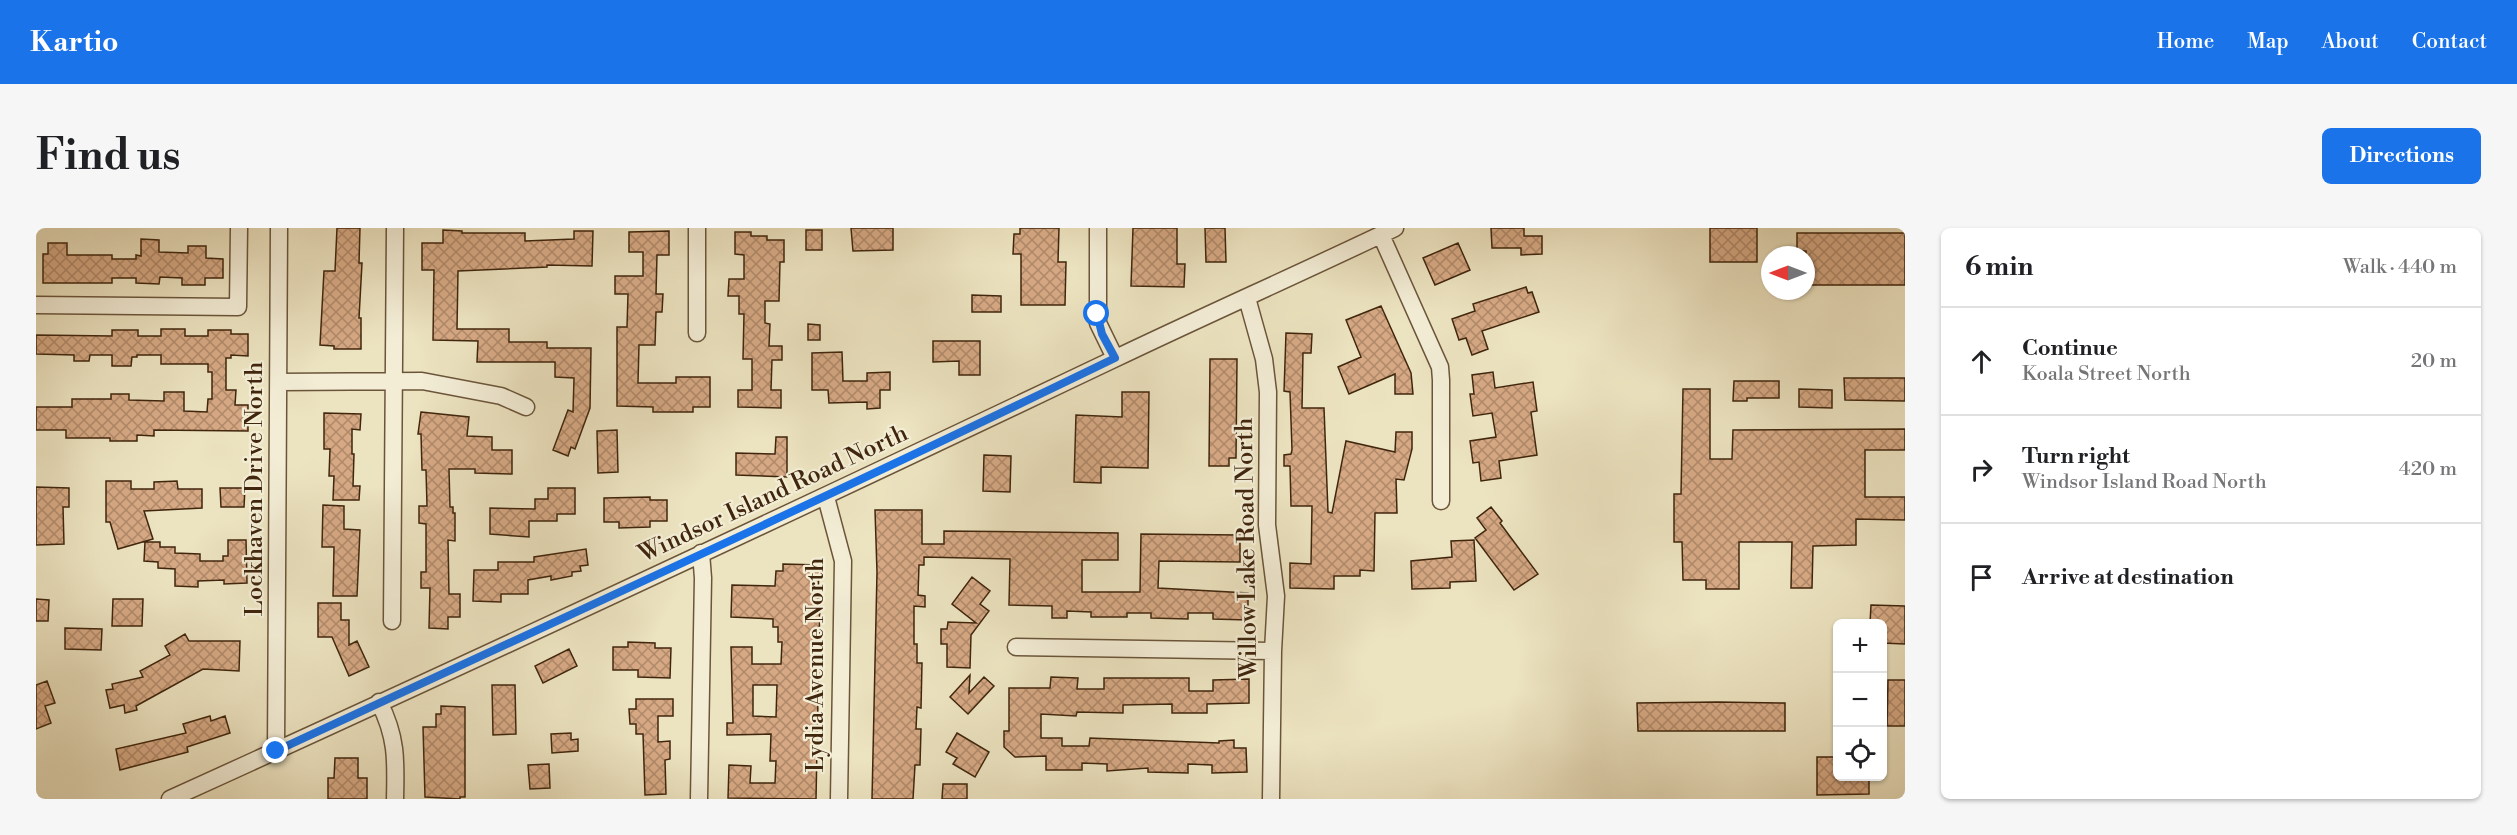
<!DOCTYPE html>
<html lang="en">
<head>
<meta charset="utf-8">
<style>
  :root { --surface:#fff; --page:#f6f6f6; --text:#202124; --muted:#757577; --line:#e0e0e0; --accent:#1a73e8 }
  body { margin:0; font-family:"Libre Bodoni",serif; background:var(--page); color:var(--text) }
  .controls { position:absolute; right:18px; bottom:18px; display:grid; overflow:hidden; border-radius:9px; box-shadow:0 2px 4px #0004 }
  .controls button { width:54px; height:54px; display:grid; place-items:center; padding:0; border:0; border-bottom:2px solid var(--line); background:var(--surface); color:var(--text); font:30px sans-serif }
  .compass { position:absolute; left:1725px; top:18px; width:54px; height:54px; border-radius:50%; background:var(--surface); box-shadow:0 2px 4px #0004; rotate:270deg }
  .stop { position:absolute; width:18px; height:18px; margin:-14px; border:4px solid #1a73e8; border-radius:50%; background:#fff }
  .stop.end { background:#1a73e8; border-color:#fff; box-shadow:0 2px 6px #0008 }
  .list { margin:0; padding:0; list-style:none }
  h2 { display:flex; justify-content:space-between; align-items:center; height:78px; margin:0; padding:0 24px; font-size:26px }
  h2 small { font-size:20px; font-weight:400; color:var(--muted) }
  .list li { display:grid; grid-template-columns:39px 1fr auto; gap:18px; align-items:center; box-sizing:border-box; height:108px; padding:0 24px; border-top:2px solid var(--line) }
  .list b { display:block; font-size:22px; white-space:nowrap }
  .list p { margin:0; font-size:20px; white-space:nowrap; color:var(--muted) }
  .list em { font-size:20px; font-style:normal; color:var(--muted) }
  .icon { flex:none; width:33px; height:33px; fill:none; stroke:currentColor; stroke-width:2; stroke-linecap:round; stroke-linejoin:round }
  .map { position:relative; flex:none; width:1869px; height:571px; overflow:hidden; border-radius:9px }
  header { display:flex; align-items:center; gap:36px; box-sizing:border-box; height:84px; padding:0 30px; background:var(--accent); color:#fff }
  header strong { font-size:28px }
  nav { display:flex; gap:33px; margin-inline-start:auto; font-size:21px }
  .intro { display:flex; align-items:center; justify-content:space-between; box-sizing:border-box; height:144px; padding:0 36px }
  h1 { margin:0; font-size:42px }
  .button { padding:15px 27px; border-radius:9px; background:var(--accent); color:#fff; font-size:21px; font-weight:700 }
  main { display:flex; gap:36px; padding:0 36px }
  aside { flex:1; background:var(--surface); border-radius:9px; box-shadow:0 2px 4px #0004 }
  .map>svg:first-child { display:block }
  .building { fill:url(#building-cross-hatch); stroke:#40260d; stroke-width:1.5; fill-rule:evenodd }
  .lines { fill:none; stroke-linecap:round; stroke-linejoin:round }
  .minor-casing { stroke:#6b553a; stroke-width:19 }
  .minor { stroke:#f3edd6; stroke-width:16 }
  .route { stroke:#1a73e8; stroke-width:8 }
  .labels { text-anchor:middle; stroke-width:4.5; stroke-linejoin:round; paint-order:stroke }
  .street-label { font-size:24px; fill:#40260d; stroke:#f3edd6 }
</style>
</head>
<body>
<header>
<strong>Kartio</strong>
<nav><a>Home</a><a>Map</a><a>About</a><a>Contact</a></nav>
</header>
<div class="intro"><h1>Find us</h1><a class="button">Directions</a></div>
<main>
<div class="map">
<svg width="1869" height="571" viewBox="0 0 1869 571">
  <defs>
    <pattern id="building-cross-hatch" width="8" height="8" patternUnits="userSpaceOnUse" patternTransform="scale(1.5)"><rect width="8" height="8" fill="#d6a984"/><path d="M0 0l8 8M0 8l8-8" fill="none" stroke="#af896a"/></pattern>
  </defs>
  <rect width="100%" height="100%" fill="#ece3c0"/>
  <filter id="stains"><feTurbulence type="fractalNoise" baseFrequency=".00333" numOctaves="4"/><feColorMatrix values="0 0 0 0 .2 0 0 0 0 .09 0 0 0 0 .02 0 0 0 .5 -.17"/></filter>
  <radialGradient id="worn" r=".72"><stop offset=".6" stop-color="#630" stop-opacity="0"/><stop offset="1" stop-color="#630" stop-opacity=".3"/></radialGradient>
  <path class="building" d="M301,0H324L323,35H326L323,90H325V121H298V118L284,117L288,43H299Z
    M815,0H857V22L817,23Z
    M984,0H1023L1022,34H1030L1029,77H985V26H977L978,6H984Z
    M1097,0H1141V36H1149L1148,59L1095,58Z
    M1169,0H1189L1190,34H1170Z
    M1455,0H1488V8H1506V26L1485,27V20H1456Z
    M1674,0H1721V34H1674Z
    M407,2L426,3V5H489V13L538,11V3H557L556,38L511,37V39L422,43L421,101H473V114H511V120H555L554,180L539,221L535,219L532,228L517,222L532,182L537,184L538,150L519,149V134H441L442,113L397,112L398,42H386V15H407Z
    M770,2H786V22H770Z
    M633,3V27H621L620,66H627L626,84H620L619,117H603L602,155H640V149H674V179H657V184H617V179L581,178V99H591L592,66H579V48H607V24H593V4Z
    M699,4H715V8H731V12H748V34H744L743,73H729V95L734,96L733,118H746V132H736L735,162H745V180L702,179V162H716V131H707L708,86H703V68H692L693,51H708V27L699,26Z
    M1761,5H1869V57H1770V23H1761Z
    M105,11L123,12V24L152,25V18H170V30L187,31V50H169V57H146V50L124,49L123,56L100,55V50H76V55H7V26H12V15H31V27H76V31H100V27L105,28Z
    M1422,15L1434,42L1399,57L1387,30Z
    M1490,59L1492,65L1496,64L1503,84L1446,103L1452,121L1436,127L1430,110L1423,112L1416,91L1439,83L1437,76Z
    M936,67L965,68V84H936Z
    M1345,78L1375,145L1377,166H1359V146L1313,166L1302,139L1325,129L1310,92Z
    M772,96L784,97V112H772Z
    M125,101H149V108H172V102H195V106H212V128L195,127V130H190V162H200L199,177H212V203L118,202V208L101,207V213H74V210H30V202H0V179H36V171H75V166H93V172L128,173V164H148V183L171,184L172,171H176V144H172V136H125V127H101V129H96L95,138H76V127H54L53,133H38V127L0,126V107L76,108V102H102V108H125Z
    M1250,105L1276,106L1275,125H1267L1266,180H1288L1292,284L1296,285L1310,213L1359,224L1360,204H1376V221L1368,252L1360,251L1361,285H1339L1338,343L1324,342V348H1298V361L1254,360V335L1275,336L1276,278H1255L1254,238H1248V227L1255,226L1256,222L1254,164L1248,163Z
    M897,113H944V147H923V133L897,134Z
    M806,124L807,153H831V145L854,144V162H844V180L831,181V174L793,175L792,162H776V125Z
    M1174,131H1201L1200,230H1193V238H1173Z
    M1457,144L1459,160L1497,154L1501,183L1495,184L1501,227L1463,233L1465,250L1445,253L1443,234L1437,235L1434,213L1460,209L1456,185L1437,188L1434,166H1438L1436,147Z
    M1808,150H1869V173L1809,172Z
    M1698,153H1743V170H1711V173H1697Z
    M1647,161H1674V231H1696L1697,202L1869,201V222H1829V269H1869V292L1820,291V317L1777,318L1776,360H1755L1756,314H1703V361H1670V352H1647L1646,314H1638V266H1645Z
    M1763,161L1796,162V180L1763,179Z
    M1086,164H1113L1112,240L1065,239V255L1038,254L1040,187L1086,189Z
    M385,184L433,189L431,208L456,209V222H476V246L439,245V241H413L414,279H417V285H419V313L412,312L413,366H424V389H412V401L393,400L394,360H385V344H390V296L383,295V278H391L390,242H386L385,206H382Z
    M288,185L325,186L324,202L316,201V226H318L317,258H324L323,272H297L298,248H293L294,221H288Z
    M581,202L582,244L562,245L561,203Z
    M740,209H751V249L700,247V225L739,226Z
    M948,227L975,228L974,264L947,263Z
    M70,253H95V261H118V254L141,253L142,261H166V280L108,283L117,311L82,321L74,294H70Z
    M0,259L33,260V279H27L28,316L0,317Z
    M184,260H209L208,279H185Z
    M512,260H539V286H521V293H493V309L454,306V280L499,281V271H512Z
    M614,269V272H631V293H614V299L583,300V294H568V270Z
    M287,277L308,278V301L324,302L321,368H297L298,319H286Z
    M1455,279L1466,293L1464,295L1502,346L1478,362L1439,310L1450,302L1441,290Z
    M839,282H886V316H908V303L1082,305V332H1046V364H1104L1105,306L1204,307V334L1123,333L1122,360L1212,365V392L1177,391V385H1152V391L1115,390V385H1091V389H1055V384L1031,383V390H1016V378L973,377L974,331L888,329V337H883L882,367L889,368V379L878,378V416H881V435H886L885,480L881,479L880,501H885L884,537H879L877,571H836L841,344Z
    M192,312H210L211,355L188,356V352L162,353V359L139,358V341L122,340V334L108,333L109,314H124V319H139V325L164,326V333H187V328H192Z
    M1438,312L1440,353L1414,354V360L1376,361L1375,333L1416,329L1415,313Z
    M550,321L552,337L544,338L545,343L536,344V348L515,352V348L492,352V366H465V374L437,373L438,342H462V334H498V329Z
    M747,336L783,337L782,370H784L780,571L692,570L693,537L715,538L714,555H739L740,533H734L735,506L691,507V495H697L695,419H716V436H745L746,414H742V399H737V391L695,389L696,357L739,358L740,343H747ZM717,457H741L740,489L717,488Z
    M936,349L954,363L944,376L953,383L935,407L934,440L911,439V416H905V401H911L912,394L940,395L916,376Z
    M0,371L13,372L12,393H0Z
    M77,371H107L106,398H76Z
    M282,375H305V392H313V417L321,413L333,439L313,448L296,409H282Z
    M1835,377L1869,378V416L1846,415V396H1834Z
    M29,400L66,401L65,422L29,421Z
    M149,406L153,413H204L203,443L167,441L100,478L101,482L89,485L88,477L74,480L70,462L77,461L76,456L107,449L104,443L134,427L129,418Z
    M592,414L619,415V420H635L634,450L602,449V442H577V419H592Z
    M533,421L541,438L507,455L499,438Z
    M934,447L933,465L948,449L958,458L932,486L914,469Z
    M1015,449L1042,450L1041,461H1068V450H1153V463H1177V452L1213,451V475L1171,476V485H1136V476L1087,477V485L1041,484L1040,488L1005,486V510H1026V518H1053L1054,510L1183,515V513L1198,512V520H1210L1211,544L1176,545V537L1152,536V545L1112,544V540L1071,543V536L1046,535V542H1010V528L979,529L968,519V503H973V460H1014Z
    M1852,452H1869V498H1851Z
    M11,453L19,475L9,478L15,495L0,501V457Z
    M456,457H479L480,506L457,507Z
    M600,471H637V488H622V514L634,513V531L629,532L630,566L609,567L607,506H600V496H594L593,481H600Z
    M1682,474L1749,475V503H1602L1601,475Z
    M405,478L429,479V569H424V571L389,569L387,499H400V486H405Z
    M174,488L175,493L189,488L194,505L151,519L152,524L84,542L80,521L150,505L147,496Z
    M535,505V512L542,511V523L516,525L515,506Z
    M921,505L953,524L939,549L917,536L921,530L910,524Z
    M1781,529H1802V549H1833V566L1781,567Z
    M299,530H322V550H331V571H292V550H298Z
    M513,536L514,560L494,561L492,537Z
    M907,556H931V571H906Z"/>
  <g class="lines">
    <defs>
      <path id="minor" d="M1062,0V95L1079,130
        M1345,7L1404,139L1405,152V273
        M1211,70L1228,131L1232,164L1231,297L1240,368L1237,423L1235,571
        M0,77L202,79L203,0
        M661,105V0
        M243,154L386,153L465,168L490,179
        M790,269L807,333L803,571
        M356,393L359,0
        M980,419L1237,423
        M343,474C361,509 360,533 359,571
        M240,523L243,0
        M134,571C449,428 763,281 1076,132C1170,87 1265,45 1359,0
        M663,571L667,350L665,325"/>
    </defs>
    <use href="#minor" class="minor-casing"/>
    <use href="#minor" class="minor"/>
  </g>
  <g class="lines">
    <path class="route" d="M240,523C520,393 801,265 1079,130L1066,106L1061,86"/>
  </g>
  <g class="labels">
    <g class="street-label">
      <text transform="translate(218 261) rotate(-90)" y="8">Lockhaven Drive North</text>
      <text transform="translate(737 265) rotate(-25)" y="8">Windsor Island Road North</text>
      <text transform="translate(1210 320) rotate(-91)" y="8">Willow Lake Road North</text>
      <text transform="translate(779 437) rotate(-90)" y="8">Lydia Avenue North</text>
    </g>
  </g>
  <rect width="100%" height="100%" filter="url(#stains)"/>
  <rect width="100%" height="100%" fill="url(#worn)"/>
</svg>
<div class="controls">
<button>+</button>
<button>−</button>
<button><svg class="icon" aria-label="locate" viewBox="0 0 24 24"><circle cx="12" cy="12" r="6"/><path d="M12 2v4M12 18v4M2 12h4M18 12h4"/></svg></button>
</div>
<svg class="compass" viewBox="-18 -18 36 36"><path d="M0-13l5 13h-10z" fill="#e53935"/><path d="M0 13l5-13h-10z" fill="#757577"/></svg>
<div class="stop" style="left:1061px;top:86px"></div>
<div class="stop end" style="left:240px;top:523px"></div>
</div>
<aside>
<h2>6 min<small>Walk · 440 m</small></h2>
<ul class="list">
<li><svg class="icon" aria-label="ahead" viewBox="0 0 24 24"><path d="M12 20V5M6 11l6-6 6 6"/></svg><div><b>Continue</b><p>Koala Street North</p></div><em>20 m</em></li>
<li><svg class="icon" aria-label="right" viewBox="0 0 24 24"><path d="M7 20v-9h11M14 6l5 5-5 5"/></svg><div><b>Turn right</b><p>Windsor Island Road North</p></div><em>420 m</em></li>
<li><svg class="icon" aria-label="arrive" viewBox="0 0 24 24"><path d="M6 21V4h12l-3 4 3 4H6"/></svg><div><b>Arrive at destination</b></div></li>
</ul>
</aside>
</main>
</body>
</html>
